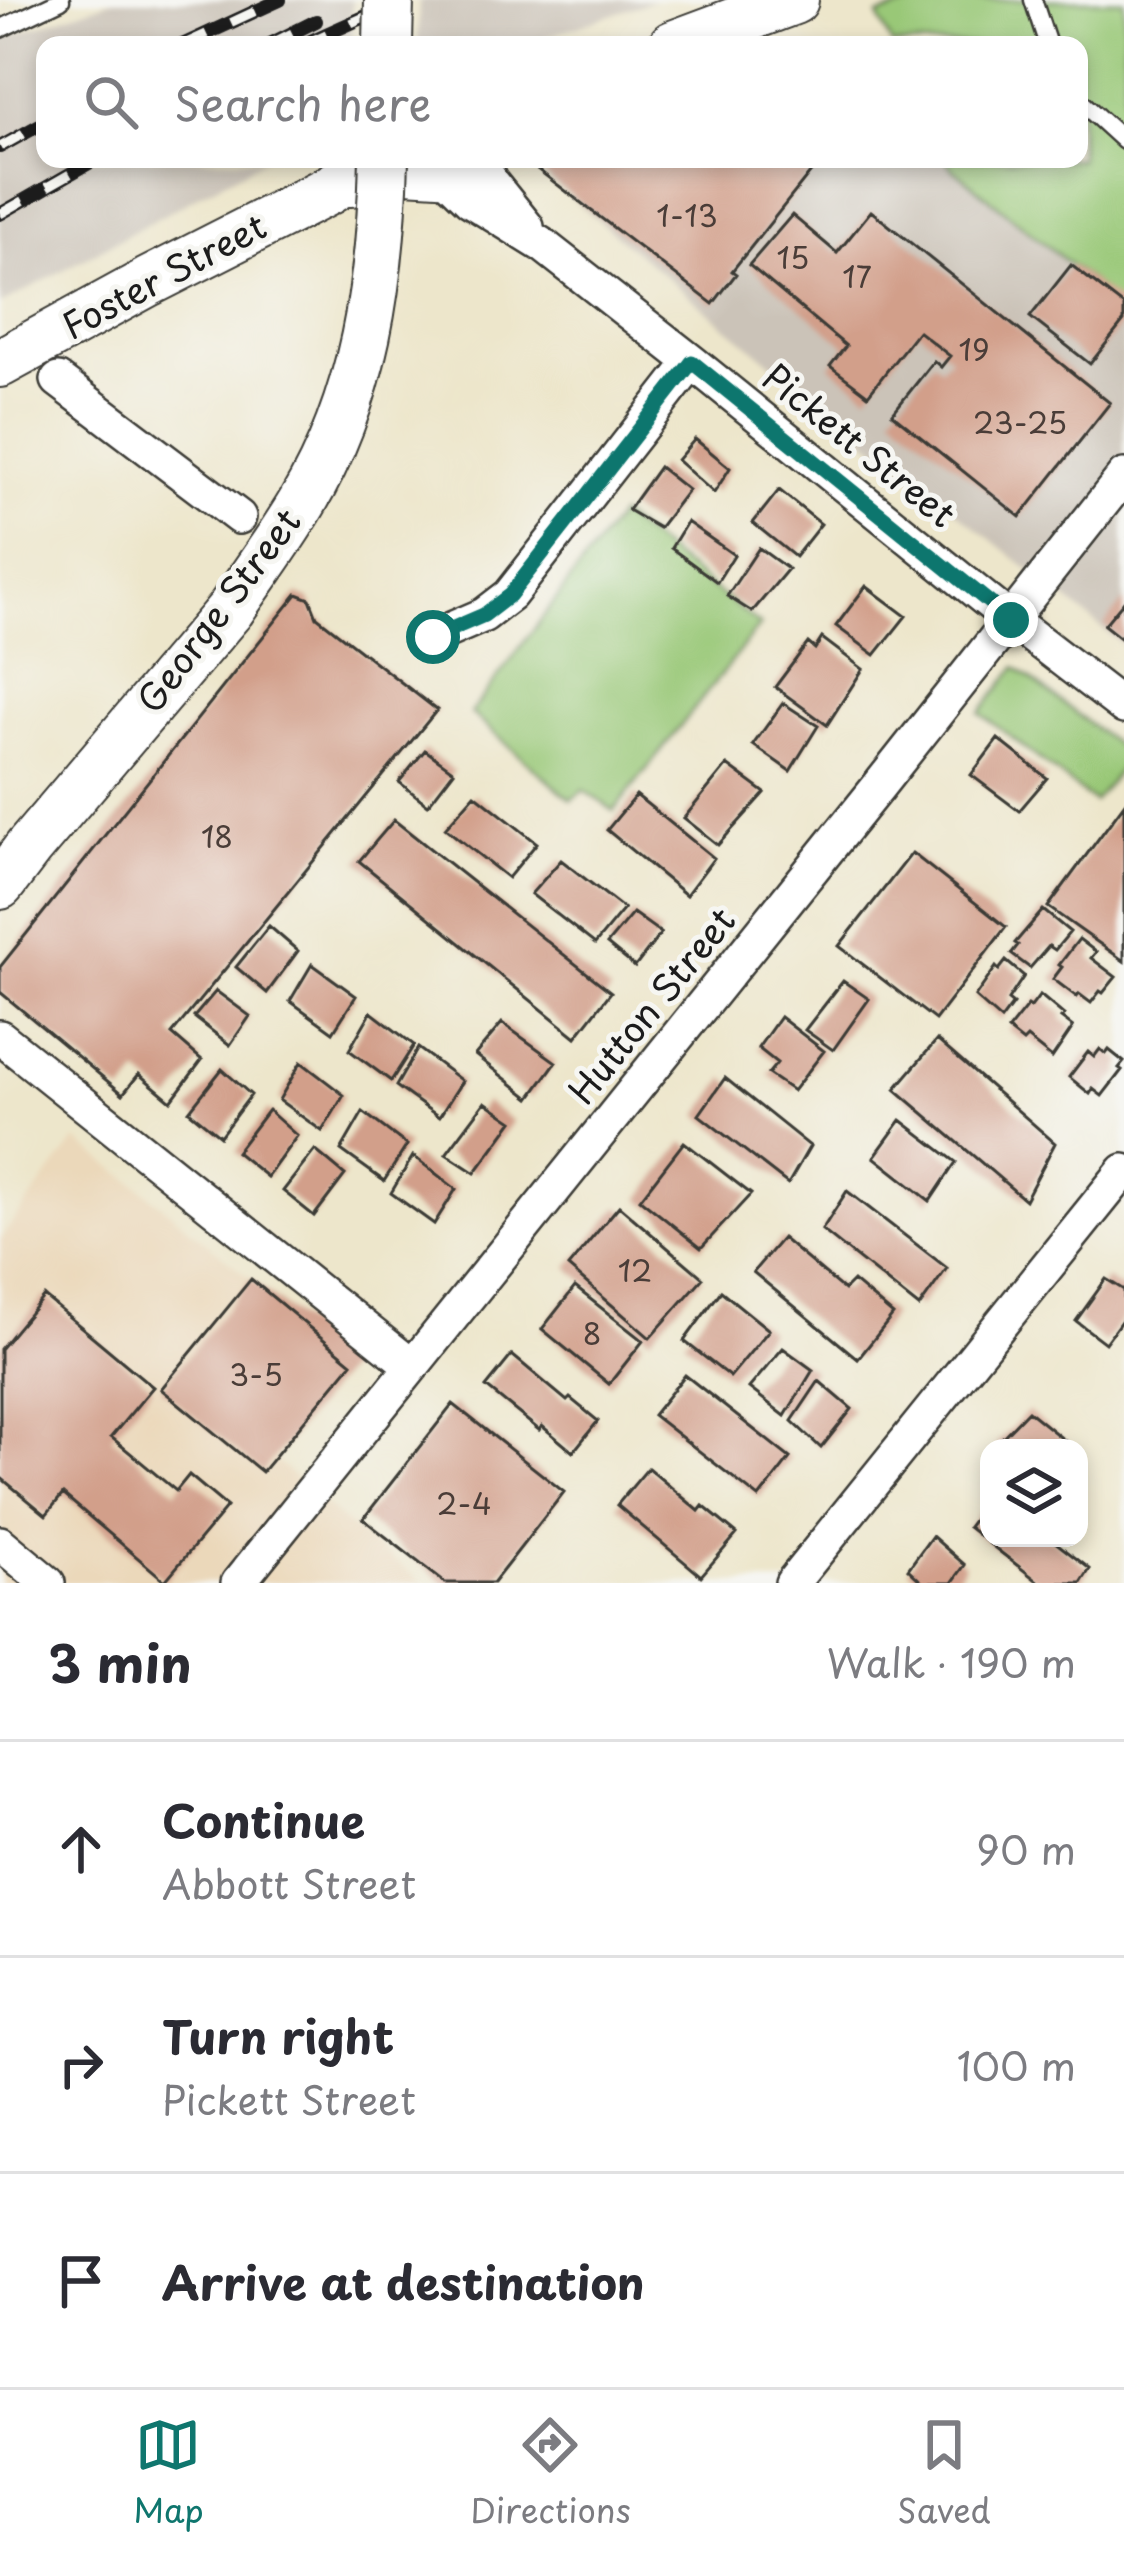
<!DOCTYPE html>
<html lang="en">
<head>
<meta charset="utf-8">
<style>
  :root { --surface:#fff; --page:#f2f2f3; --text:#2b2b33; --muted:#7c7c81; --line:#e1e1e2; --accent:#0f766e }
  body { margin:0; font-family:"Playpen Sans",sans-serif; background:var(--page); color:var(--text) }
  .controls { position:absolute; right:36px; bottom:36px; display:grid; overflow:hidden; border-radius:24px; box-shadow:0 6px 18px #0003 }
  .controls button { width:108px; height:108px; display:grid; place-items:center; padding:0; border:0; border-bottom:3px solid var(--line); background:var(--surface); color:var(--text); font:60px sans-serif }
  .stop { position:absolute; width:36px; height:36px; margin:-27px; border:9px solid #0f766e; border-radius:50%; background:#fff }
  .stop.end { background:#0f766e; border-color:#fff; box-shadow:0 3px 12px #0008 }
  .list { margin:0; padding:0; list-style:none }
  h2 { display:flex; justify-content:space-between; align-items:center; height:156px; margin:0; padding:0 48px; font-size:51px }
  h2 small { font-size:39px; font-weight:400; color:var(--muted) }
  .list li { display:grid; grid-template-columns:78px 1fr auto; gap:36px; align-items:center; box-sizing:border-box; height:216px; padding:0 48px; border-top:3px solid var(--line) }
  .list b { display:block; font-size:45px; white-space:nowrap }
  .list p { margin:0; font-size:39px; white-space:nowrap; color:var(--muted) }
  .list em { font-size:39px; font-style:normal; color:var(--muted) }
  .icon { flex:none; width:66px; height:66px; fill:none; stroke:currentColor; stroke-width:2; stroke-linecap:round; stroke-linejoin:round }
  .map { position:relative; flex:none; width:1124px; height:1583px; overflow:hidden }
  .search { position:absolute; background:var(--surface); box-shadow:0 6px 18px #0003; left:36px; right:36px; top:36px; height:132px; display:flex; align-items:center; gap:30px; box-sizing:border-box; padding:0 42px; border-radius:24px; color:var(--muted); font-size:45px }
  .sheet { height:804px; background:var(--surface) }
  nav { display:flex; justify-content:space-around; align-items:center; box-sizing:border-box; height:168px; border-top:3px solid var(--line); background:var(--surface); font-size:33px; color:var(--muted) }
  nav a { display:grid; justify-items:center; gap:6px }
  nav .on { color:var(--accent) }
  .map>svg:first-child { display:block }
  .built { fill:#ebd8ba }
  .industrial { fill:#cbc3b8 }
  .green { fill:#99c877; stroke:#5a724a; stroke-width:3 }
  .building { fill:#d29f8a }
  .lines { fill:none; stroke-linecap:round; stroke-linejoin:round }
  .lane-casing { stroke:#3b3a36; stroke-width:21 }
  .street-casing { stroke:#3b3a36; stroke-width:38 }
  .secondary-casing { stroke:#3b3a36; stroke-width:52 }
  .lane { stroke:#fff; stroke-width:16 }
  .street { stroke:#fff; stroke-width:33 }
  .secondary { stroke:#fff; stroke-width:48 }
  .rail-casing { stroke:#1c1c1c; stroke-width:14 }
  .rail { stroke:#f6f6f2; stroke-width:9; stroke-dasharray:27; stroke-linecap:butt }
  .secondary-bridge-casing { stroke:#3b3a36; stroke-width:52; stroke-linecap:butt }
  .secondary-bridge { stroke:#fff; stroke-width:48 }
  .route { stroke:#0f766e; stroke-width:15 }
  .labels { text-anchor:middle; stroke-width:10; stroke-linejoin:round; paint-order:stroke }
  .number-label { font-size:30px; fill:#4a3d38 }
  .street-label { font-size:36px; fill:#1c1c1c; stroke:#f6f6f2 }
</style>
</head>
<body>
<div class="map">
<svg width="1124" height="1583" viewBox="0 0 1124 1583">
  <rect width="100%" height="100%" fill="#f6f6f2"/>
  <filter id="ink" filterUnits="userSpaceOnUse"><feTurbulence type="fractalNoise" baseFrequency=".00833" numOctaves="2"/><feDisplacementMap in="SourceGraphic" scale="24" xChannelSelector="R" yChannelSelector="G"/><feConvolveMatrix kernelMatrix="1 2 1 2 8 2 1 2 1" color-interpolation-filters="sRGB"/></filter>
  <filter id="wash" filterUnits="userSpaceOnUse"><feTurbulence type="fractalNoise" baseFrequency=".004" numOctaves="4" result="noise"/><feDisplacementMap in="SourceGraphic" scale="48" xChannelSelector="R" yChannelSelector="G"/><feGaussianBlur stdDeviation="2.7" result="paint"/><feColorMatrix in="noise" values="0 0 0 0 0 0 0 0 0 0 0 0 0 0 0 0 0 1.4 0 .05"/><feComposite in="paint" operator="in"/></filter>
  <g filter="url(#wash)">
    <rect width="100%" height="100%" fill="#ede6cb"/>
    <path class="built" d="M76,1140L137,1185L352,1363L275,1460L348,1525L423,1583H0V1239Z"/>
    <path class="industrial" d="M113,0H352L351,45H45V159H265L0,305V39Z
      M419,0H655L522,45H418Z
      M959,159L1124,283V646L712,315L525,160Z"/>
    <path class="green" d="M927,0H1124V309L950,166L946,159H1079V45H892L878,16Z
      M619,515L760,625L614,811L584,790L571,800L471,713Z
      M1016,667L1124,751V764L1094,802L980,713Z"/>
    <g id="blocks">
      <path class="building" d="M524,159H813L818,163L732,271L736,274L713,304Z
        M871,211L1110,403L1020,517L892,414L934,361L941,367L950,356L918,331L868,395L830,366L846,346L749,265L792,215L837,253Z
        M1071,265L1124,306V321L1090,364L1030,317Z
        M695,439L730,468L714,493L677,460Z
        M659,467L688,490L659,528L628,510Z
        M779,490L821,524L795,557L753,523Z
        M687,522L734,555L717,582L671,548Z
        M759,548L788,569L752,612L727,596Z
        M866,586L906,616L875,655L836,626Z
        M297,594L310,599L317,617L437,710L172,1034L202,1060L171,1101L139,1074L123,1094L0,992V967Z
        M1124,601V641L1104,625Z
        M822,638L863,669L827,725L775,687L808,643L815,649Z
        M783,703L818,726L790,771L753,745Z
        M998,739L1047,778L1019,811L971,775Z
        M425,750L454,771L428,805L399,782Z
        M727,765L765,793L718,845L684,818Z
        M475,794L537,843L508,878L445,828Z
        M636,795L714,858L686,895L607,830Z
        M1124,804V961L1048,907Z
        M394,820L611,992L576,1037L359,861Z
        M912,853L1006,927L935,1020L839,946Z
        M561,860L624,909L595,944L531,894Z
        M1043,910L1070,932L1055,950L1049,946L1030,968L1011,954L1018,945L1015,943Z
        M633,913L661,933L635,967L607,944Z
        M269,926L298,951L267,993L236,967Z
        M1079,939L1096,952L1091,958L1116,977L1103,993L1100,991L1091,1003L1079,994L1077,997L1053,979L1062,967L1059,965Z
        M1006,961L1024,976L1008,1000L1013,1004L1001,1020L975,997L996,967L999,970Z
        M312,964L356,996L333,1032L290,1001Z
        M843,981L869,999L833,1050L805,1030Z
        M216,991L250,1016L230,1045L194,1017Z
        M1040,995L1064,1015L1061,1018L1073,1027L1052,1058L1027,1038L1023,1042L1008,1030L1028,1005L1031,1007Z
        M371,1012L414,1045L391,1081L349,1050Z
        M780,1017L824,1051L793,1091L768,1074L777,1063L758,1048Z
        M502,1023L556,1062L530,1098L475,1055Z
        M937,1040L1055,1143L1025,1200L895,1089Z
        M418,1048L462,1081L439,1117L396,1086Z
        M1100,1049L1106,1054L1109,1050L1124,1062L1119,1068L1122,1070L1102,1096L1093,1089L1090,1094L1069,1077L1088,1052L1094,1057Z
        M301,1062L344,1095L322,1131L279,1100Z
        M222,1069L251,1095L220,1136L189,1111Z
        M725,1078L810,1146L788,1184L699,1115Z
        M485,1102L513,1121L475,1173L446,1154Z
        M268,1110L297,1136L267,1177L236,1152Z
        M363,1112L407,1145L384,1181L341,1150Z
        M901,1120L956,1162L930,1201L874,1157Z
        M684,1142L751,1194L701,1248L640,1199Z
        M315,1150L345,1175L314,1216L283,1191Z
        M413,1156L456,1189L434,1224L391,1193Z
        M847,1191L947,1268L919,1307L822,1230Z
        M619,1206L703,1278L650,1338L568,1267Z
        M782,1238L844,1290L853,1281L893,1315L858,1359L753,1272Z
        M251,1279L352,1363L262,1472L161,1389Z
        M1106,1279L1124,1290V1317L1105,1343L1076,1321Z
        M575,1287L643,1341L609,1384L542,1329Z
        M721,1291L769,1330L730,1377L684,1341Z
        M44,1296L153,1387L111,1437L176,1491L189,1475L227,1507L165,1581L63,1494L46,1515L0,1477V1349Z
        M783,1348L813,1370L785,1416L749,1388Z
        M512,1355L567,1401L570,1398L598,1421L573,1452L542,1426L539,1430L486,1387Z
        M685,1375L790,1458L759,1498L653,1415Z
        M819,1381L852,1409L821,1448L792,1421Z
        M453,1404L564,1492L493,1583H445L363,1519Z
        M1028,1411L1074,1448H1000L995,1445Z
        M648,1468L699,1511L703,1506L737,1534L701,1576L617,1505Z
        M989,1499V1538H1050L1090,1569L1081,1583H1040L968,1527Z
        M932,1536L965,1565L952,1583H923L908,1569Z"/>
    </g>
  </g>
  <g filter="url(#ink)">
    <use href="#blocks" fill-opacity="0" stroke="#3b3a36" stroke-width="3"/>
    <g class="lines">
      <defs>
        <path id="lane" d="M1033,0L1048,45
          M0,29L61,0
          M1079,100L1124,141"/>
        <path id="street" d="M481,159L490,181L527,227
          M438,169L470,200L544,246L692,362L1011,620L1124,707
          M58,380L239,517
          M433,637L484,615L510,595L692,362
          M0,1037L412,1366
          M0,1543L48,1583
          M238,1583L878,787L1124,476
          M792,1583L1124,1171"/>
        <path id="secondary" d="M673,45L794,0
          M351,182L406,168L455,171L473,159
          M0,363L148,282L329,190L378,159
          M0,885L29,847L230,610"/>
      </defs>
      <use href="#lane" class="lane-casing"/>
      <use href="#street" class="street-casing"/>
      <use href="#secondary" class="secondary-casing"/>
      <use href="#lane" class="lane"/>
      <use href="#street" class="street"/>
      <use href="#secondary" class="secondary"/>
      <defs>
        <path id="rail" d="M182,45L280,0
          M268,45L316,21
          M302,45L402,0
          M0,147L45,122
          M0,214L96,159"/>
      </defs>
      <use href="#rail" class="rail-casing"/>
      <use href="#rail" class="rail"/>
      <defs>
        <path id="secondary-bridge" d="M388,45L389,0
          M230,610C254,575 280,540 302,503C365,398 381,279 384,159"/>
      </defs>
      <use href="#secondary-bridge" class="secondary-bridge-casing"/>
      <use href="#secondary-bridge" class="secondary-bridge"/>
    </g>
  </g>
  <g class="lines" filter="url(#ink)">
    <path class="route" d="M433,637L484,615L510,595L692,362L1011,620"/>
  </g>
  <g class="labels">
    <g class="number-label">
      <text x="687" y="227">1-13</text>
      <text x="793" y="269">15</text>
      <text x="857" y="288">17</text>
      <text x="974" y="361">19</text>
      <text x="1020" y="434">23-25</text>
      <text x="217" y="848">18</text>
      <text x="635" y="1282">12</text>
      <text x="592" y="1345">8</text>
      <text x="256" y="1386">3-5</text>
      <text x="464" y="1515">2-4</text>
    </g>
    <g class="street-label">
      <text transform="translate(164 276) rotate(-28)" y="13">Foster Street</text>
      <text transform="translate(859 446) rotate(39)" y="13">Pickett Street</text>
      <text transform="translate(219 611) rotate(-53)" y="13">George Street</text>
      <text transform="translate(652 1006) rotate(-51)" y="13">Hutton Street</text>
    </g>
  </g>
</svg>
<div class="controls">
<button><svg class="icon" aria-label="layers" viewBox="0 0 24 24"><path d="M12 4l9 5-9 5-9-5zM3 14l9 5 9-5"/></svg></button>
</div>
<div class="stop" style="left:433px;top:637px"></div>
<div class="stop end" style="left:1011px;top:620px"></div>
<div class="search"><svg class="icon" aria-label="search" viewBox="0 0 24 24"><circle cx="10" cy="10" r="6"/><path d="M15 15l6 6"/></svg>Search here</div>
</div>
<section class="sheet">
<h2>3 min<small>Walk · 190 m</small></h2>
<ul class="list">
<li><svg class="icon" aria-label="ahead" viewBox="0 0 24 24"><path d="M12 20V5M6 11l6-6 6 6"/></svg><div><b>Continue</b><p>Abbott Street</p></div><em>90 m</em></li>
<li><svg class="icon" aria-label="right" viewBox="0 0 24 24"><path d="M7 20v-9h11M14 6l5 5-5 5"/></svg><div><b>Turn right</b><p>Pickett Street</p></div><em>100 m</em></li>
<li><svg class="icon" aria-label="arrive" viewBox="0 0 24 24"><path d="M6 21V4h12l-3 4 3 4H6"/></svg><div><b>Arrive at destination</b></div></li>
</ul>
</section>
<nav>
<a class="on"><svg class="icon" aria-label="map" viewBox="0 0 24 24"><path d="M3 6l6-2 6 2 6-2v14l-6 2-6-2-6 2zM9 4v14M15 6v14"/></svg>Map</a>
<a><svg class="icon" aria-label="directions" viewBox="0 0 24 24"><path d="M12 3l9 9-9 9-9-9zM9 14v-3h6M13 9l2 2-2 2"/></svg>Directions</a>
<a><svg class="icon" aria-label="saved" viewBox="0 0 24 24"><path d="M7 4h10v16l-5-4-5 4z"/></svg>Saved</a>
</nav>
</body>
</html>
